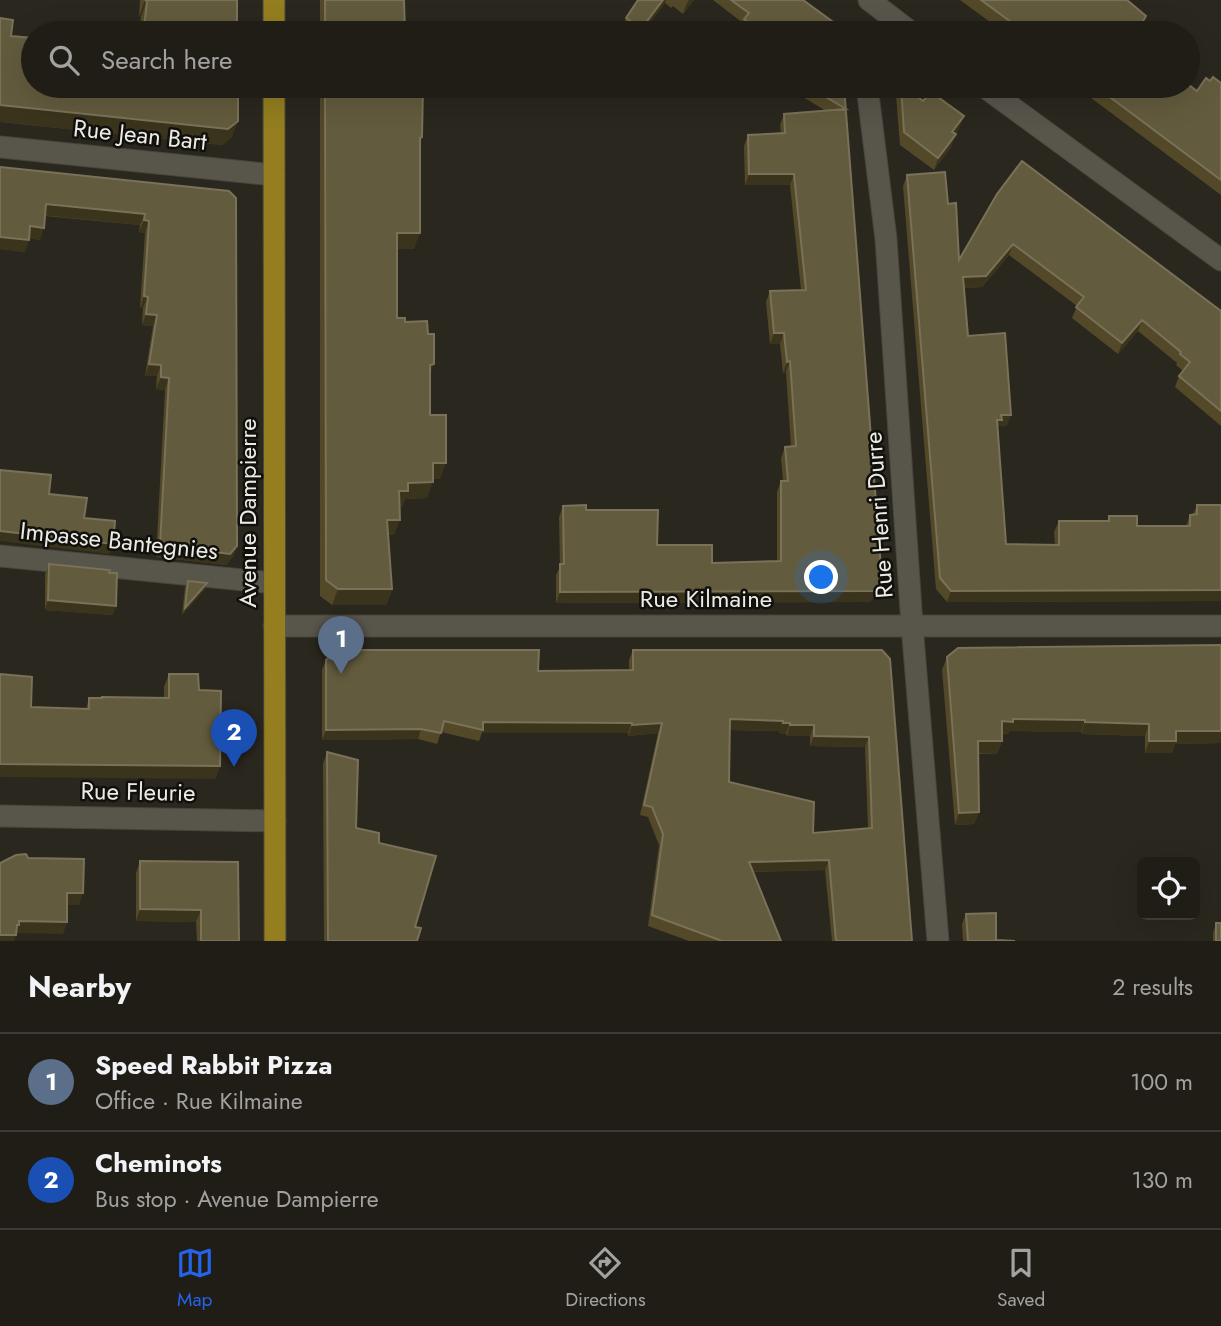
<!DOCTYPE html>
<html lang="en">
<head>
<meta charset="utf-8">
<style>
  :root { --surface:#201d16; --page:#28261f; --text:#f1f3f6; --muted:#a2a2a1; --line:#3d3b35; --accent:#2563eb }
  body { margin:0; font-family:Jost,sans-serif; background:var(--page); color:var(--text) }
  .controls { position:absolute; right:21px; bottom:21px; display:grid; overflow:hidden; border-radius:10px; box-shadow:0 7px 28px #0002 }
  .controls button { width:63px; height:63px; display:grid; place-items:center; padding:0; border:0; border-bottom:2px solid var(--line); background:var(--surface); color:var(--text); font:35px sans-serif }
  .you { position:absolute; left:822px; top:578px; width:24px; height:24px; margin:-18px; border:5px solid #fff; border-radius:50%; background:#1a73e8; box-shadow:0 0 0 10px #1a73e833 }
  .badge { display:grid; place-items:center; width:46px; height:46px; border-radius:50%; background:var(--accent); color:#fff; font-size:23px; font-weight:700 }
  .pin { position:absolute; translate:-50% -58px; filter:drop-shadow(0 2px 4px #0008) }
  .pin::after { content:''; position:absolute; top:37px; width:24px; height:21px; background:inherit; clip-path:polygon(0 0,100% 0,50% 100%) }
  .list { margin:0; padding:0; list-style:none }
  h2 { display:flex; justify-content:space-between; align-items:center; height:91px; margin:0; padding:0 28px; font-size:30px }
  h2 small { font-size:23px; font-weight:400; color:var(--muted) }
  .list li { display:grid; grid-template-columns:46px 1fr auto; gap:21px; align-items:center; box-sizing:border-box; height:98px; padding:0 28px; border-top:2px solid var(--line) }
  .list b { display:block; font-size:26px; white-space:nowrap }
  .list p { margin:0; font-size:23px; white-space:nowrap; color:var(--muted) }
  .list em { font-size:23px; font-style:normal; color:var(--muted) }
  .icon { flex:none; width:38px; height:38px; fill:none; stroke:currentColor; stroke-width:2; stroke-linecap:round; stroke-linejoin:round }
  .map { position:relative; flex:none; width:1221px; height:941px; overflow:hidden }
  .search { position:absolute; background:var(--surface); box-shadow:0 7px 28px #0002; left:21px; right:21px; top:21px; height:77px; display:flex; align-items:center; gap:18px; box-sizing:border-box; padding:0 24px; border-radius:38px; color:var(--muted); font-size:26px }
  .sheet { height:287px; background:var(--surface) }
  nav { display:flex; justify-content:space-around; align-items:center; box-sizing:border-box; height:98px; border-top:2px solid var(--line); background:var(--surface); font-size:19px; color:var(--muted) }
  nav a { display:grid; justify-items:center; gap:4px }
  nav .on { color:var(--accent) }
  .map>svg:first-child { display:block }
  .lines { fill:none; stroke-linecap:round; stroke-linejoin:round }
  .minor-casing { stroke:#47453d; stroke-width:23 }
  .major-casing { stroke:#47453d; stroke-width:23 }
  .minor { stroke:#58554b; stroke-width:21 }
  .major { stroke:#947e1f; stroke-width:21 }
  .wall { fill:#534929; fill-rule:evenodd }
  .shaded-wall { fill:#3b341c }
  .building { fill:#635b3d; stroke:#797158; stroke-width:2; fill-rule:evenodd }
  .labels { text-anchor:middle; stroke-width:5; stroke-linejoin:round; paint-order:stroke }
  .street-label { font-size:24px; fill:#edebe5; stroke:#12100c }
</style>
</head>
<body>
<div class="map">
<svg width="1221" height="941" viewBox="0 0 1221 941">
  <rect width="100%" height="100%" fill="#2a271e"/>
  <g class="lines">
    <defs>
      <path id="minor" d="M869,0L912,33
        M867,86L886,239L912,625L938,941
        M983,86L1221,260
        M0,147L274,175
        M0,556L274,583
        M274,626H1221
        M0,816L275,821"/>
      <path id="major" d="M274,0V33
        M274,86L275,941"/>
    </defs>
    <use href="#minor" class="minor-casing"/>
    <use href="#major" class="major-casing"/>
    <use href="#minor" class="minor"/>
    <use href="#major" class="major"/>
  </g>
  <path class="wall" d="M140,0H237V33H139L141,17L139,16Z
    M320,0H404L405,33H320Z
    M638,0H694L683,14L673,6L671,8L665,3L642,33H628L622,29L626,18Z
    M713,0H803L840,33H744L740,30L743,23Z
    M960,0H1127L1146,16L1139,33H1005Z
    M11,36L33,86L141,91L142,86H238L232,137L222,145L0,122Z
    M1210,81L1221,83V195L1075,86H1186L1197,91Z
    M320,86H423L422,137L420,142L414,249H397V318L405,322L430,376V415L440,479H433L427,498L405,499L402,507H399L394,535H388L392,589L386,605H332L320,596Z
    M785,86H844L882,581L878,592L870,602L556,603V575L560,567L559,517L563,506L586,510L657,545L712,563L777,561V492L781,481H783L781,458L785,447H791L786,372L783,373L780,344H770L766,302L770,291L801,290L790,185H745L744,146L748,135L781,133L780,125L784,114L826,111Z
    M899,86H904L959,129L955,134L951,147L934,170L900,145L896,95Z
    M0,167L229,191L237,546L233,557L226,565L156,557L165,390L156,389L157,376H145L153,326L142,325L143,308H140L145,233L139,232L140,225L45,216L40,240L29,238L25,252L0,249Z
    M907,175L948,204L959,260L997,194L1221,311V426L1175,387L1179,376L1183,371L1176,365L1177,363L1138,331L1118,354L1072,318L1077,306L1009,255L982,287L964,288L968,336L1007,426H999L997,431L1006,544L1055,545L1054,532L1059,521H1107L1109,516L1137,526H1186L1190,515L1193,514L1197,505L1221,601L947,602L936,589L903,186Z
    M49,564L113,615L45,610V574Z
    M188,581L207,583L205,589L182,615L185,587Z
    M1221,645V743L1175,744L1172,753H1145V736L1081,734V732L1009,731L1008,734H1002V741L997,754H978L979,812L974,824L955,825L942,670L947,657Z
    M633,650H882L912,941H832L825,870L753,872L781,941H689L648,926L659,845L648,817L640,815L658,733L628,736V733H482L479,741L441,732L437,744L418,739L322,740V670L326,660L538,671L629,670V660ZM730,730L780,731L779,733L786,734L787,736H810V746L865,747L868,828L813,833L729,782Z
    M169,674L199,690L220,766L215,779L31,707L86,709L89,698H164V687Z
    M327,752L356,828L379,843L415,927L417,941H324L323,764Z
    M140,861L239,941H197L196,922L136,921V873Z
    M966,914L996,940L1015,941H963L962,924Z
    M1216,923L1221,941H1213V933Z"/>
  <path class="shaded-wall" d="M145,0L147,1L141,17L139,16Z
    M663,0H666L665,3L642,33H639L641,29Z
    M689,0H694L683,14L687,3Z
    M1146,16L1142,28L1139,33H1136Z
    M144,28L150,29L149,33H142Z
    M0,105L238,121L232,137L222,145L0,122Z
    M964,116L959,129L947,144L952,132Z
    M956,134L951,147L934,170L938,158Z
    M749,174H794L790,185H745Z
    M46,204L145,214L140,225L42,215Z
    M144,220L149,221L145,233L139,232Z
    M30,226L44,228L40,240L26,238Z
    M397,233H420L414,249H391Z
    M0,237L29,240L25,252L0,249Z
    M1013,244L1009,255L982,287L959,288L963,277Z
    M144,296L148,297L143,308H140Z
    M146,314L157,315L153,326L142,325Z
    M1142,320L1138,331L1118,354L1122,343Z
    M774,333H784L780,344H770Z
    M790,361L786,372L783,373L787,362Z
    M149,364L161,365L157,376H145Z
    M434,364L428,380L430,365Z
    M161,377L169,378L165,390L156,389Z
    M1001,415H1011L1007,426H999L997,431V420Z
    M433,463H446L440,479H427Z
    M433,482L427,498L405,499L402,507H393L399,491L408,483Z
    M387,520H400L394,535H381Z
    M0,531L113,544L109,554L0,541Z
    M160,545L237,546L233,557L226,565L156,557Z
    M882,581L878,592L870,602L556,603L560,592Z
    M207,583L205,589L182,615L185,608Z
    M338,589H392L386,605H332Z
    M1221,590V601L947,602L951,591Z
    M48,600L116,606L113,615L45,610Z
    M730,719L783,721L780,731L726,730Z
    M1013,719L1085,720L1081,732L1009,731L1008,734L997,733L1002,721Z
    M483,722L632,723L628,733H482Z
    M1085,722L1149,724L1145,736L1081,734Z
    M662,723L658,733L628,736L632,725Z
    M783,723H790L786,734L779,733Z
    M790,725H814L810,736H787Z
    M421,729L418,739L322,740L326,730Z
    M1176,731H1221V743L1175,744L1172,753H1145L1149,741Z
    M814,736L869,737L865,747L810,746Z
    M978,741H1002L997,754L973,753Z
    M0,764L220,766L215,779L0,777Z
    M979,812L974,824L955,825L959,813Z
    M829,860L825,870L745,872L749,862Z
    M67,893H83L79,905H63Z
    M140,909L201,910L196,922L136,921Z
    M19,921L67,922L63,934L16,933V935L14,941H0V935Z"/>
  <path class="building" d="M145,0H237V33H150V29L144,28L147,1Z
    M325,0H404L405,33H325Z
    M638,0H663L641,29L626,18Z
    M731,0H803L840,27V33H762L744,19L749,13Z
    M981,0H1127L1146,16L1136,33H1026Z
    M0,18L13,20L11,36L33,38V86H102L146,91V86H238V121L228,129L0,105Z
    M1213,77L1221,83V180L1095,86H1186L1187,87L1189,85L1197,91L1206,78L1210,81Z
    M325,86H423L422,137L420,138V233H397V318H405V322L427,321L428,334H434V364L430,365V415H446V463H433V482L408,483V491H399L400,520H387L392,589H338L326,580Z
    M807,86H844L882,581L874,591L560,592V564H564L563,506L586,505V510H658L657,545H712V563L781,561V481H788L785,447L796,446L790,361L787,362L784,333H774L770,291L806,290L794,174H749L748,135L785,133L784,114L846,109Z
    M901,86H904L923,101L931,92L964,116L952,132L956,134L938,158L904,132Z
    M1022,161L1221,311V411L1179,376L1190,362L1180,354L1181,352L1142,320L1122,343L1076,307L1084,297L1013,244L986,276L963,277L968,336L1005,333L1011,415H1001L1002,420H997L1006,544L1059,545V521H1109V516H1137V526H1190V515L1197,514V505H1221V590L951,591L940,578L907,175L945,172L948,204L956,203L959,260L997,194Z
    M0,167L229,191L236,198L237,546L230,554L160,545L169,378L161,377V365L149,364L157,315L146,314L148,297L144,296L149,221L144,220L145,214L46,204L44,228L30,226L29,240L0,237Z
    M0,470L51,475L49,494L87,498L84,518L115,521L113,544L0,531Z
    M49,564L110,570L109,573H117L116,606L48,600Z
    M188,581L207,583L185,608Z
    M1221,645V731H1176V741H1149V724L1085,722V720L1013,719V722L1002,721V741H978L979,812L959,813L947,657L958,648Z
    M336,650H539L538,671L633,670V650H882L890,659L912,941H836L829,860L749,862L781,941H722L652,915L663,834L652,807L644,805L662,723L632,725V723L483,722V730L444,721L441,733L421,729L326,730V660ZM730,719L783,721V723H790V725H814V736L869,737L872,828L813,833L814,802L729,782Z
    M0,674L32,677L31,707L89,709V698H102V697L169,698V674H198L199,690L221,691L220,766L0,764Z
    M327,752L358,760L356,828L379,833V843L436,856L415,927L421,928L417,941H328Z
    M26,854L28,858L84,859L83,893H67V922L19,921V925H17L16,935H0V863L16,855Z
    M140,861L238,862L239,941H201V910L140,909Z
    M996,913V940L1015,941H968L966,914Z
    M1216,923H1221V941H1216Z"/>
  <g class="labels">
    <g class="street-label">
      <text transform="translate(140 135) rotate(6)" y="8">Rue Jean Bart</text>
      <text transform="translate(248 513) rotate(-90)" y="8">Avenue Dampierre</text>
      <text transform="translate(879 515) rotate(-94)" y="8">Rue Henri Durre</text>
      <text transform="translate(119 541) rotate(6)" y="8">Impasse Bantegnies</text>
      <text x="706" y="607">Rue Kilmaine</text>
      <text transform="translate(138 792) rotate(1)" y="8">Rue Fleurie</text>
    </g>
  </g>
</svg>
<div class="controls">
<button><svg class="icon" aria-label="locate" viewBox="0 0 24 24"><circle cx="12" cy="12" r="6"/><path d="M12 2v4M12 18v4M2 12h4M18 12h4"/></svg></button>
</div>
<div class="you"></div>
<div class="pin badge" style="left:341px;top:674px;background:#5c6f8a">1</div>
<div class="pin badge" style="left:234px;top:767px;background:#1a4fb4">2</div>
<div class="search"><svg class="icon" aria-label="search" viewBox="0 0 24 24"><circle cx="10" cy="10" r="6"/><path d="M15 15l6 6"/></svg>Search here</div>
</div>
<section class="sheet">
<h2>Nearby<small>2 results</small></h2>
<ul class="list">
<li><span class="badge" style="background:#5c6f8a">1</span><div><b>Speed Rabbit Pizza</b><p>Office · Rue Kilmaine</p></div><em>100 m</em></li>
<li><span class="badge" style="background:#1a4fb4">2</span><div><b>Cheminots</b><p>Bus stop · Avenue Dampierre</p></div><em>130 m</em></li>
</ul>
</section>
<nav>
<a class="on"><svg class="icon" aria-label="map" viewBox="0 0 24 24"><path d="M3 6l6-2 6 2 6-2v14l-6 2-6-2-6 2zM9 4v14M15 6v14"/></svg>Map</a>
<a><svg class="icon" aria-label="directions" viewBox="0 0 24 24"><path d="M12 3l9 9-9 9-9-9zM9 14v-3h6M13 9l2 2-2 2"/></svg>Directions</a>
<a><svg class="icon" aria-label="saved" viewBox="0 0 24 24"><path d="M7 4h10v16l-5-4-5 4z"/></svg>Saved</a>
</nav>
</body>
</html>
